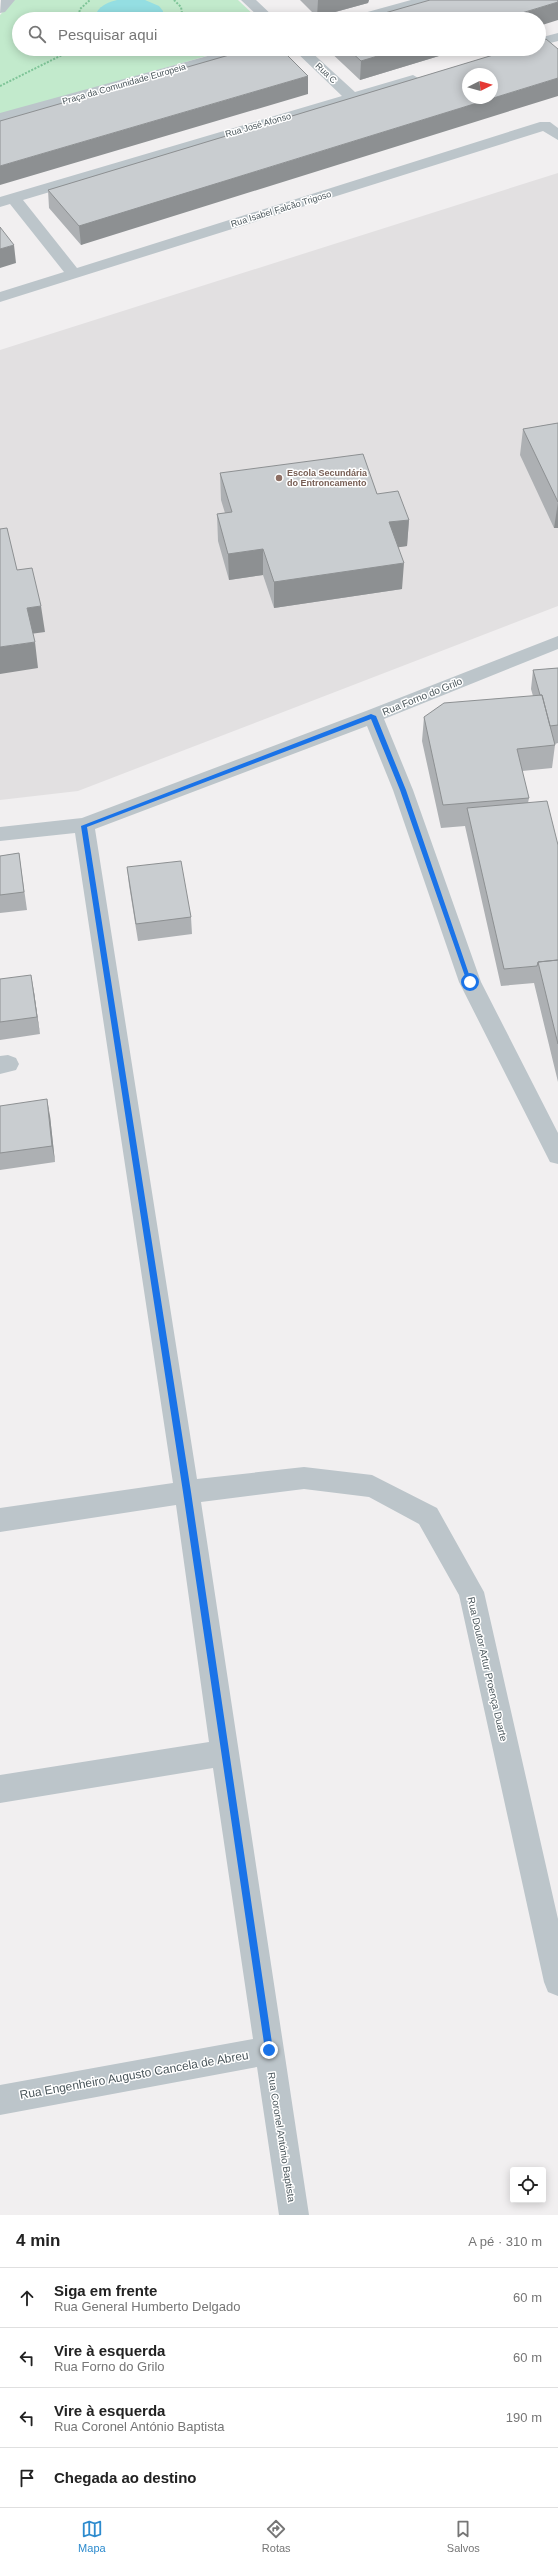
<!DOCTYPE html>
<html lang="pt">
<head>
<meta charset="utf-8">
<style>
  :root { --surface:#fff; --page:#f6f6f6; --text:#222; --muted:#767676; --line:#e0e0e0; --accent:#2d8bce }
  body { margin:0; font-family:Helvetica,sans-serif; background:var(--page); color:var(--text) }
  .controls { position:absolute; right:12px; bottom:12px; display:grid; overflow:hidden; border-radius:4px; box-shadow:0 2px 10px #0003 }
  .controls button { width:36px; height:36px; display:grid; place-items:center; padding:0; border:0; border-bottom:1px solid var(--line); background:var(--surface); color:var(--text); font:20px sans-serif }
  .compass { position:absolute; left:462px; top:68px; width:36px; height:36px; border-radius:50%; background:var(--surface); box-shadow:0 2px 10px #0003; rotate:84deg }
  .stop { position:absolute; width:12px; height:12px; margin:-9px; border:3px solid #1a73e8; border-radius:50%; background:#fff }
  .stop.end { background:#1a73e8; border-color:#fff; box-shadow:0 1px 4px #0008 }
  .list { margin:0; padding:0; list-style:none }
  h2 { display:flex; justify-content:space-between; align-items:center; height:52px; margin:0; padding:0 16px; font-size:17px }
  h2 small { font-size:13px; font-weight:400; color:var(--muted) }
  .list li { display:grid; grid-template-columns:26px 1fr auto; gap:12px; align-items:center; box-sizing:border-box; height:60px; padding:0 16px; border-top:1px solid var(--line) }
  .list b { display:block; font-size:15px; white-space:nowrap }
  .list p { margin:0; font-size:13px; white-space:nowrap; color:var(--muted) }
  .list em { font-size:13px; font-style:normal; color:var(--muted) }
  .icon { flex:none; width:22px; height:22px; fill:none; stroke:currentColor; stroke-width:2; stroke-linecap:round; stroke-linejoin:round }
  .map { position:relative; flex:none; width:558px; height:2215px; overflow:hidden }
  .search { position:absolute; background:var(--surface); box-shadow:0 2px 10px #0003; left:12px; right:12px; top:12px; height:44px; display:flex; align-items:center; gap:10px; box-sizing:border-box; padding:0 14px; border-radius:22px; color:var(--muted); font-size:15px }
  .sheet { height:292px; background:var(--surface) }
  nav { display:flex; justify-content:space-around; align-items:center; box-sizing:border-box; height:56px; border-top:1px solid var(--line); background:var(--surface); font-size:11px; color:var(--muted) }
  nav a { display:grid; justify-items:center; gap:2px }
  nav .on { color:var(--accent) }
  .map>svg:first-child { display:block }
  .education { fill:#e2e0e1 }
  .green { fill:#c2eacc }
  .water { fill:#94dee2 }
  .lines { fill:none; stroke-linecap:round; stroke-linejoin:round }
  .path { stroke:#7ec497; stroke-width:2; stroke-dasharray:2 1.5; stroke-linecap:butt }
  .minor { fill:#bcc5ca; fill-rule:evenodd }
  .wall { fill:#adb0b3 }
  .shaded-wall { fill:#8d9092 }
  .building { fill:#c9cdd0; stroke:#8d9092; fill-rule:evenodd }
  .route { fill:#1a73e8 }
  .education-dot { fill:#8d6e63; stroke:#fff; stroke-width:1.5 }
  .labels { text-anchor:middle; stroke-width:3; stroke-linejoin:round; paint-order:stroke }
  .far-street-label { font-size:9px; fill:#49555a; stroke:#fff }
  .far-education-label { font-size:9px; font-weight:bold; fill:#785e54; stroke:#fff; text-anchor:start }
  .street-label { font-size:10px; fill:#49555a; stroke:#fff }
  .near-street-label { font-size:12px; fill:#49555a; stroke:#fff }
</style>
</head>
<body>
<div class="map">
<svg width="558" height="2215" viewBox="0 0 558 2215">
  <rect width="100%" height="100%" fill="#f1eff0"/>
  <path class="education" d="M558,173V606L78,791L0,800V350Z"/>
  <path class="green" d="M13,0H238L258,19H19V49H231L0,115V15Z"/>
  <path class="water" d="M117,0H145L159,6L163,11V17L96,19C94,8 108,2 117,0Z"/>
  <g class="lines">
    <path class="path" d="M174,0L181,7L183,19
      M78,19L80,9L90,0
      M0,86L74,49"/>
    <path class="minor" d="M15,0L5,12L0,13L1,0Z
      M241,0H256L276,19H261Z
      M411,0H434L432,3L374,19H351L353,16Z
      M558,33V41L539,46V38Z
      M233,49H256L254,52L0,122V113Z
      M293,49H308L355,92L413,75L420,79L418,82L23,200L77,268L540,122H550L558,128V140L543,131L0,302V292L64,272L10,204L0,207V197L342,96Z
      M558,636V649L384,719L413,790L481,982L558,1133V1164L550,1162L459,982L393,790L367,726L95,829L197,1479L304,1467L372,1475L437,1508L484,1592L558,1919V1996L548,1992L544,1982L459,1595L419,1524L369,1497L304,1489L201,1502L309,2215H279L257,2067L0,2115V2085L253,2039L213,1768L0,1803V1775L209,1742L176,1505L0,1532V1508L173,1483L75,833L0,841V827L82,818L366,711Z
      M8,1055L16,1058L19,1064L16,1070L0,1074V1056Z"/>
  </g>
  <path class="wall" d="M300,0H369L368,3L317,17Z
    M327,49H462L360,80Z
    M513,49L81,245L49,208L48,190Z
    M558,423V528H554L520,455L523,429Z
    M220,473L377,494L409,520L407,546L398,547L402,589L274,608L263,575L229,580L218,541L217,514L225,513L221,500Z
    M558,668V743L555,744V745L552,768L522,771L529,798L528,803L558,845V1082L534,983L501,986L465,826L441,828L422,741L424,717L533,696L531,689L533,670Z
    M19,853L27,910L0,913V856Z
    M127,867L191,917L192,934L138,941L129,885Z
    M0,979L34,992L40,1034L0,1040Z
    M0,1106L50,1116L55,1162L0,1170Z"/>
  <path class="shaded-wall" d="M318,0H369L368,3L317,17Z
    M558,2V20L539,26V19H502Z
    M401,49H462L360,80L361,61Z
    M308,76V94L0,185V166Z
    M558,78V96L81,245L79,226Z
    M14,245L16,263L0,268V249Z
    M558,502V528H554Z
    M409,520L407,546L387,549L389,522Z
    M263,549V575L229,580L228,554Z
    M404,563L402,589L274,608V582Z
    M41,606L45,632L30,634L27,608Z
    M35,642L38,668L0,674V647Z
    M31,975L34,992L40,1034L37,1017Z
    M47,1099L50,1116L55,1162L52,1146Z"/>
  <path class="building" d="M430,0H558V2L502,19H364Z
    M546,39L558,49V78L79,226L48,190L513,49H539V41ZM468,74H492V98H468Z
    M250,49H281L308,76L0,166V121Z
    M348,49H401L361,61Z
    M0,227L14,245L0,249Z
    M558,423V502L523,429Z
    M363,454L377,494L398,491L409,520L389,522L404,563L274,582L263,549L228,554L217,514L232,512L220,473Z
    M7,528L17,570L32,568L41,606L27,608L35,642L0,647V529Z
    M558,668V725L550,726L542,695H540L533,670Z
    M542,695L555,745L517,749L529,798L443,805L424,717L444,703Z
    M547,801L558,845V960L538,962L537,966L504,969L467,808Z
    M19,853L24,892L0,895V856Z
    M181,861L191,917L136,924L127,867Z
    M558,960V1044L538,962Z
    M31,975L37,1017L0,1022V979Z
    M47,1099L52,1146L0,1153V1106Z"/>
  <path class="route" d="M371,714L376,716L406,790L472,983L467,982L400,790L371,719L87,827L191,1492L273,2050L269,2055L265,2050L183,1492L81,826Z"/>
  <circle class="education-dot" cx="279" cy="478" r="4"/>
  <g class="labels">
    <g class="far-street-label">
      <text transform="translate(326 73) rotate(43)" y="3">Rua C</text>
      <text transform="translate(124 84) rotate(-16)" y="3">Praça da Comunidade Europeia</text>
      <text transform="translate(258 125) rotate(-16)" y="3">Rua José Afonso</text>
      <text transform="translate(281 209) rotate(-17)" y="3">Rua Isabel Falcão Trigoso</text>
    </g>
    <g class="far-education-label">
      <text x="287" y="476">Escola Secundária<tspan x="287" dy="10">do Entroncamento</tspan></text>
    </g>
    <g class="street-label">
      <text transform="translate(422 696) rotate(-22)" y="4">Rua Forno do Grilo</text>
      <text transform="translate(488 1669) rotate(77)" y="4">Rua Doutor Artur Proença Duarte</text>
      <text transform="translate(282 2137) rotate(81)" y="4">Rua Coronel António Baptista</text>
    </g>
    <g class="near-street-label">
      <text transform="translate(134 2075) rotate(-10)" y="4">Rua Engenheiro Augusto Cancela de Abreu</text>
    </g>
  </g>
</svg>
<div class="controls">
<button><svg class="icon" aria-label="locate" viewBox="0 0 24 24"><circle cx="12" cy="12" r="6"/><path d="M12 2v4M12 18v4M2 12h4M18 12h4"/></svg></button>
</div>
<svg class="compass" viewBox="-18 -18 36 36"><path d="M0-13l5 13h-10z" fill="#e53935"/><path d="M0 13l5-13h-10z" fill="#767676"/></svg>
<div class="stop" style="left:470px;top:982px"></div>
<div class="stop end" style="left:269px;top:2050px"></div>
<div class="search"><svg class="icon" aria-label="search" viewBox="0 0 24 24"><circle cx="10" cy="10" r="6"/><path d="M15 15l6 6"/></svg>Pesquisar aqui</div>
</div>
<section class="sheet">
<h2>4 min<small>A pé · 310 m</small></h2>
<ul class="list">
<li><svg class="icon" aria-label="ahead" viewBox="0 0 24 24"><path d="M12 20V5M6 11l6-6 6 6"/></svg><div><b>Siga em frente</b><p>Rua General Humberto Delgado</p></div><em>60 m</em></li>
<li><svg class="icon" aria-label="left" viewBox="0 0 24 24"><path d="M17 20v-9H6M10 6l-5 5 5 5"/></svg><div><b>Vire à esquerda</b><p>Rua Forno do Grilo</p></div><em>60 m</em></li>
<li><svg class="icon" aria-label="left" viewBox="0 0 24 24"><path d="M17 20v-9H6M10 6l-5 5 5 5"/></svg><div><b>Vire à esquerda</b><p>Rua Coronel António Baptista</p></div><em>190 m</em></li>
<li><svg class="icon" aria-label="arrive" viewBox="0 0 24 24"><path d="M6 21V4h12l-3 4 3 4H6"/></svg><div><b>Chegada ao destino</b></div></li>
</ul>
</section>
<nav>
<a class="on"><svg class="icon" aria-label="map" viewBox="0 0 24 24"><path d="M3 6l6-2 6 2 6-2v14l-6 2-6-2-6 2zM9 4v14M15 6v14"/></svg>Mapa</a>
<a><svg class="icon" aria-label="directions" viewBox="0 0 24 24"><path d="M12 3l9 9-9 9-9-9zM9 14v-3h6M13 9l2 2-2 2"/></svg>Rotas</a>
<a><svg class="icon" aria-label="saved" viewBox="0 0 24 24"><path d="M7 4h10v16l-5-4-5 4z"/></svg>Salvos</a>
</nav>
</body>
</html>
